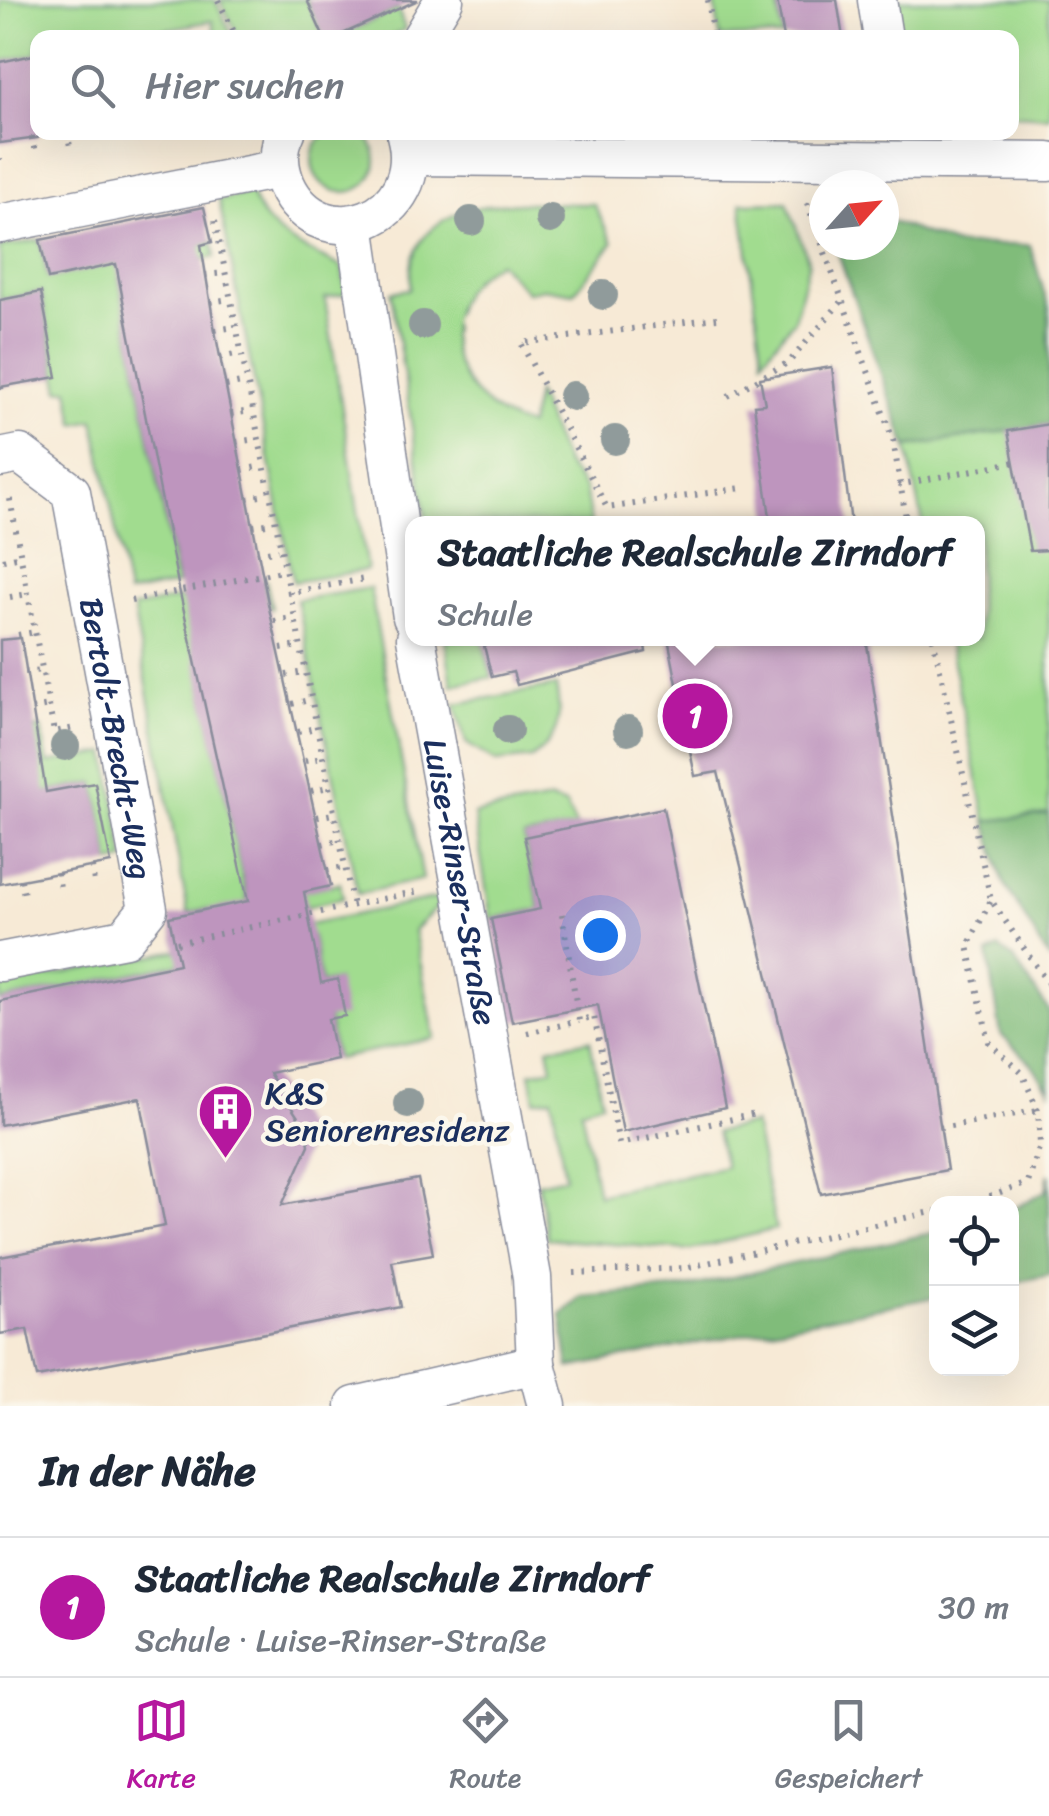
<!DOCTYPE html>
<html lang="de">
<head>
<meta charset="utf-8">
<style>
  :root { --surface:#fff; --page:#f2f2f3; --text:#1f2937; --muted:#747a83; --line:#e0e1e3; --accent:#b5179e }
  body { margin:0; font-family:Sriracha,sans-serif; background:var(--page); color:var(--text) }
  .controls { position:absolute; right:30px; bottom:30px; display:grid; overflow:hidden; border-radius:20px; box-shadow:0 10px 40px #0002 }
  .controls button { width:90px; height:90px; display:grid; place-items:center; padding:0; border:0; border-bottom:2px solid var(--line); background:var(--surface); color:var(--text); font:50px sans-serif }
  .compass { position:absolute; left:809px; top:170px; width:90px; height:90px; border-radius:50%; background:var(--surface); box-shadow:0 10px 40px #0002; rotate:63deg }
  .you { position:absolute; left:600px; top:935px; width:35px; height:35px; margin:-25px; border:8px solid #fff; border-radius:50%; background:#1a73e8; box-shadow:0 0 0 15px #1a73e833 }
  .badge { display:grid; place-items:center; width:65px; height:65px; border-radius:50%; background:var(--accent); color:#fff; font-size:32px; font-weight:700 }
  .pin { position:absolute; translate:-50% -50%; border:5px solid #fff; box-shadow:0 2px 10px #0006 }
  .popup { position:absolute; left:405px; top:516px; width:580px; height:130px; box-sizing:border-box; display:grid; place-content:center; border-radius:20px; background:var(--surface); filter:drop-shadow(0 2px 8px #0005); font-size:32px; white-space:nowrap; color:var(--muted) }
  .popup b { font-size:38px; color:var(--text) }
  .popup::after { content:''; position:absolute; left:50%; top:100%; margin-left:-20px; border:20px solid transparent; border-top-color:var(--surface) }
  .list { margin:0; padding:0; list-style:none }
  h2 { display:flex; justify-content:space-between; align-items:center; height:130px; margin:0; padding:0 40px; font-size:42px }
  h2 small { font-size:32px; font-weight:400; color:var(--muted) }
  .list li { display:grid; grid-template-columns:65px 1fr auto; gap:30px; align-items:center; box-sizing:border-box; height:140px; padding:0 40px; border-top:2px solid var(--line) }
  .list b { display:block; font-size:38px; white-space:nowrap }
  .list p { margin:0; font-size:32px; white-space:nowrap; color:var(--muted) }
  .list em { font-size:32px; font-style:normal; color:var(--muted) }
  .icon { flex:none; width:55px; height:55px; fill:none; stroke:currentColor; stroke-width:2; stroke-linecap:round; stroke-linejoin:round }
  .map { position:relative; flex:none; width:1049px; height:1406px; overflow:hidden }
  .search { position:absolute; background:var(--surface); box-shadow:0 10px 40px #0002; left:30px; right:30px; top:30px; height:110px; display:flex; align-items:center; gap:25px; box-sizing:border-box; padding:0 35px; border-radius:20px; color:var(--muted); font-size:38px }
  .sheet { height:270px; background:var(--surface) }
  nav { display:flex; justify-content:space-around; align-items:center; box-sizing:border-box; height:140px; border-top:2px solid var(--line); background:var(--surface); font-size:28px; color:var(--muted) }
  nav a { display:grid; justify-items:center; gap:5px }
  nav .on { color:var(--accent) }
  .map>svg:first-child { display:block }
  .green { fill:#a1dc8f; stroke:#5e8676; stroke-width:2.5 }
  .forest { fill:#80bc7a; stroke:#4e766c; stroke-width:2.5 }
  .building { fill:#be95be }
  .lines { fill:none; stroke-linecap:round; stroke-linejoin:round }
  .street-casing { stroke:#898c9a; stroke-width:41 }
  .path { stroke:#898c9a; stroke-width:6; stroke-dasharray:2.5 8; stroke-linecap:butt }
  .street { stroke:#fff; stroke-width:38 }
  .tree { fill:#909b9b }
  .labels { text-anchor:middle; stroke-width:9; stroke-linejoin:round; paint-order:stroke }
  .street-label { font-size:32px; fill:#1b2f5e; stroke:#fbf7ec }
  .poi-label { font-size:32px; fill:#1b2f5e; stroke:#fbf7ec; text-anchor:start }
</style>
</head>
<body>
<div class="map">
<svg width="1049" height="1406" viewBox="0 0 1049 1406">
  <rect width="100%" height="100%" fill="#fbf7ec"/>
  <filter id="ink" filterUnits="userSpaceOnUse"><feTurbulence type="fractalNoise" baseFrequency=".01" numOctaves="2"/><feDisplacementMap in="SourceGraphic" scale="20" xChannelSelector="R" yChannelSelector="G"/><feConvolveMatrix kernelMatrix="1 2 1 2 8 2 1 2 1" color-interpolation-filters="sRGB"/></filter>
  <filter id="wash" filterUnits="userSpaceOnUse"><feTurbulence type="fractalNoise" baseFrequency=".0048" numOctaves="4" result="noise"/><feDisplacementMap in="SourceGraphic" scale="40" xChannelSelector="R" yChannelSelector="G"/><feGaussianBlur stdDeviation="2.25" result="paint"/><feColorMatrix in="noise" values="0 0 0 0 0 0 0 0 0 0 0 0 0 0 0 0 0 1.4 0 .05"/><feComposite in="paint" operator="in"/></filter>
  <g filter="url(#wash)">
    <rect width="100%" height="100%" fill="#f7ead6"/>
    <path class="green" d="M0,0H215L233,37H216L212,21L125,37L38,38L37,54L0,62Z
      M220,0H307L324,37H239Z
      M714,0H777L783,37H720Z
      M895,0H1049V116L1012,114V38L900,37Z
      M398,9L405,29L390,37L334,38Z
      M312 160a32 32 0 1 1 64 0a32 32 0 1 1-64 0Z
      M250,193C269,239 303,247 342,267L346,294L325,298L367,570L293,582L219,200Z
      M787,202L809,262L794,320L763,359L741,203Z
      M594,204L613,243L574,293L543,288L527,292L499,262C419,303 448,405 529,426L536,393L565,463L585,489L591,523H427L391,292L410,289C411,280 410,267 413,258C437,188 538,205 594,204Z
      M40,240L48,278L212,242L215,257L119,278L177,584L128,594L94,420L75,424L69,389L60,390L41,292L0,300V247Z
      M1049,424V814L986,821L948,639L978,638V524L923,523L907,447Z
      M266,581L272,608L189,626L248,903L340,883L343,898L213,929L208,909L188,913L133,608Z
      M370,588L423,879L358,894L297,600Z
      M445,639H482L492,677L452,685Z
      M556,686C562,718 560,737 532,758L496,762L466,743L455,704Z
      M41,728L48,763L107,753L125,860L111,863L95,783L0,801V735Z
      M550,800L566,805L576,827L524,837L540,909L491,919L474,814Z
      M448,896L414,930L435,1038L336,1059L328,1019L337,980L321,983L312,936L0,1001V986Z
      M590,1040L602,1102L581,1109L598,1195L725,1166L716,1132L754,1124L776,1229L691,1250L547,1239L538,1183L565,1177L552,1098L535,1100L530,1073L552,1068L548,1048Z"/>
    <path class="forest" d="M884,219L956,245H1030L1049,309V424L907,447L835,245H884Z
      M1049,814V959L1003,881L986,821Z
      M999,948L1013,958L1049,1011V1090L1031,1063L1001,1035L988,954Z
      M1049,1174V1275L1012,1283V1209L1046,1191Z
      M936,1232V1297L569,1368L561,1315L582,1297L683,1288Z"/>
    <g id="blocks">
      <path class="building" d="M307,0H418L334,38H324Z
        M777,0H837L843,38H784Z
        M38,54V138L0,143V62Z
        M204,207L212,242L201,245L215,331L269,608L331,886L304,892L321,983L338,979L345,1016L328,1019L336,1059L269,1073L307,1131L309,1145L282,1205L418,1179L433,1254L392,1261L401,1307L37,1377L27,1329L0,1334V1257L165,1226L140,1098L0,1125V1001L179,964L169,917L248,901L178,584L116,264L48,279L40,240Z
        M41,292L57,377L0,387V300Z
        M832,367L851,524H771L754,405L765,404L760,378Z
        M1049,424V550L1030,551L1008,431Z
        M21,638L46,792L95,783L111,863L0,884V640Z
        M482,638H644L646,652L517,685L513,672L492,677Z
        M668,638H866L947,1170L821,1194L718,772L695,776Z
        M663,808L725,1108L623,1132L598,1005L512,1022L491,919L540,909L524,837Z"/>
    </g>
  </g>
  <g filter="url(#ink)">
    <use href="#blocks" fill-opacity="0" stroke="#898c9a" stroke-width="2.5"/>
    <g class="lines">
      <defs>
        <g id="street">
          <path d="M877,0L883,38"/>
          <path d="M421,38L444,0"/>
          <path d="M286,132C277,149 279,168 286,185C321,260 428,218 406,135"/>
          <path d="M411,156L1049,162"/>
          <path d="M0,224L279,169"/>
          <path d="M355,224L412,617"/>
          <path id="s1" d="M0,458L20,454L71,492L148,909L125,938L0,962"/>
          <path id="s2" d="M416,638L532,1277L536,1364L547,1406"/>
          <path d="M355,1406L536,1364"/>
        </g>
      </defs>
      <use href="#street" class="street-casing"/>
      <path class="path" d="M218,0L237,38
        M708,0L714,38
        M67,132L70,146
        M105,132L106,139
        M32,136L36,152
        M0,159V160
        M807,203L893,440L907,524
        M215,221L353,906
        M205,275L225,273
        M210,302L230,299
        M717,318L521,343L607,508L742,488
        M215,330L235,327
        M220,357L240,353
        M38,380L39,387
        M226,386L246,382
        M1,387L2,395
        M728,396L789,362L841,302
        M231,414L251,411
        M236,442L256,439
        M242,470L262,466
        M898,485L1014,462
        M247,498L267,495
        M10,499L54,732L74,728
        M253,526L273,523
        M257,554L278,550
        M3,560L21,556
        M287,593L365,579
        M10,597L28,594
        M131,601L282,571
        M274,621L292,618
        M18,635L35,632
        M933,638L991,900L1049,985
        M281,649L298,646
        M25,672L42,670
        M286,675L304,672
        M292,704L309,700
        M32,709L49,706
        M298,732L315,728
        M305,761L322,758
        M311,791L328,787
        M317,817L333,814
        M322,844L339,840
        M92,867L94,882
        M327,870L345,867
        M58,873L60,888
        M21,880L24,895
        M562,914L579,1021L594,1016L619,1144L760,1113
        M177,943L419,891
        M527,1033L579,1021
        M940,1128L1038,1110
        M970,1204L1028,1183L1040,1145L1038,1110L1022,1073L989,1042L968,946L991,900
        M574,1273L685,1268L936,1211"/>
      <use href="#street" class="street"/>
    </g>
    <g class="tree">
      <circle cx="550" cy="219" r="15"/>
      <circle cx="471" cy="221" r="15"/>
      <circle cx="603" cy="295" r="15"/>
      <circle cx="423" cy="325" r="15"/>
      <circle cx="573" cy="396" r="15"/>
      <circle cx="615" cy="440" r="15"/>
      <circle cx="508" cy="730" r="15"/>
      <circle cx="628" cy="730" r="15"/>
      <circle cx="65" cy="746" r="15"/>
      <circle cx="408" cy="1103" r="15"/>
    </g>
  </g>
  <defs>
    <symbol id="building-pin" viewBox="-11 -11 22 30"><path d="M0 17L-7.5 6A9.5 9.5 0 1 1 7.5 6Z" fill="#b5179e" stroke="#fbf7ec"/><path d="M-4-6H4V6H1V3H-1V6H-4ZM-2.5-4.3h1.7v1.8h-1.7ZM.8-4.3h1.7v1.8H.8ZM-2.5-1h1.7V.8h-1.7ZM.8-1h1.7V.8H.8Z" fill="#fff"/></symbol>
  </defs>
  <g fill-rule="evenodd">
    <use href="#building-pin" x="194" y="1080" width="63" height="86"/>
  </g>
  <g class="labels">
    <g class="street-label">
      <text dy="11" stroke="none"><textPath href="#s1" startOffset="335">Bertolt-Brecht-Weg</textPath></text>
      <text dy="11" stroke="none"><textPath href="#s2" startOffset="248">Luise-Rinser-Straße</textPath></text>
    </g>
    <g class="poi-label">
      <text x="265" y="1104">K&amp;S<tspan x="265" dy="37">Seniorenresidenz</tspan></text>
    </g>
  </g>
</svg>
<div class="controls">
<button><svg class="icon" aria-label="locate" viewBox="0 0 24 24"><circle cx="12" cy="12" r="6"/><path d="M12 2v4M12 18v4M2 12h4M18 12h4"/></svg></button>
<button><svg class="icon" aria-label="layers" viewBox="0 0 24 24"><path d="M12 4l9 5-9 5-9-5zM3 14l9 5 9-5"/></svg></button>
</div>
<svg class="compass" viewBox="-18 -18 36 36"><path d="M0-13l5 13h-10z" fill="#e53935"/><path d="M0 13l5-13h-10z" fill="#747a83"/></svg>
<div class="you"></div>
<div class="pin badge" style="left:695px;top:716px">1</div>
<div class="popup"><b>Staatliche Realschule Zirndorf</b>Schule</div>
<div class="search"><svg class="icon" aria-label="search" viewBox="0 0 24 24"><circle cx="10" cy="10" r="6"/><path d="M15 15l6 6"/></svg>Hier suchen</div>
</div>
<section class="sheet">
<h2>In der Nähe<small></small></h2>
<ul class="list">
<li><span class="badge">1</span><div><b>Staatliche Realschule Zirndorf</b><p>Schule · Luise-Rinser-Straße</p></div><em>30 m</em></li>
</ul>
</section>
<nav>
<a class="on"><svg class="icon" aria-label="map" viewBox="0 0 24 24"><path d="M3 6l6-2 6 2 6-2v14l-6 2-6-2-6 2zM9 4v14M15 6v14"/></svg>Karte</a>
<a><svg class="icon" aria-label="directions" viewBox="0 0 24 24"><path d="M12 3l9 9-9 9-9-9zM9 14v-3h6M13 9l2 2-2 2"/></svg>Route</a>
<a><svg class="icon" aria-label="saved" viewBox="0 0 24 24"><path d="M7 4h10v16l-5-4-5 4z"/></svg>Gespeichert</a>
</nav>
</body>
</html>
